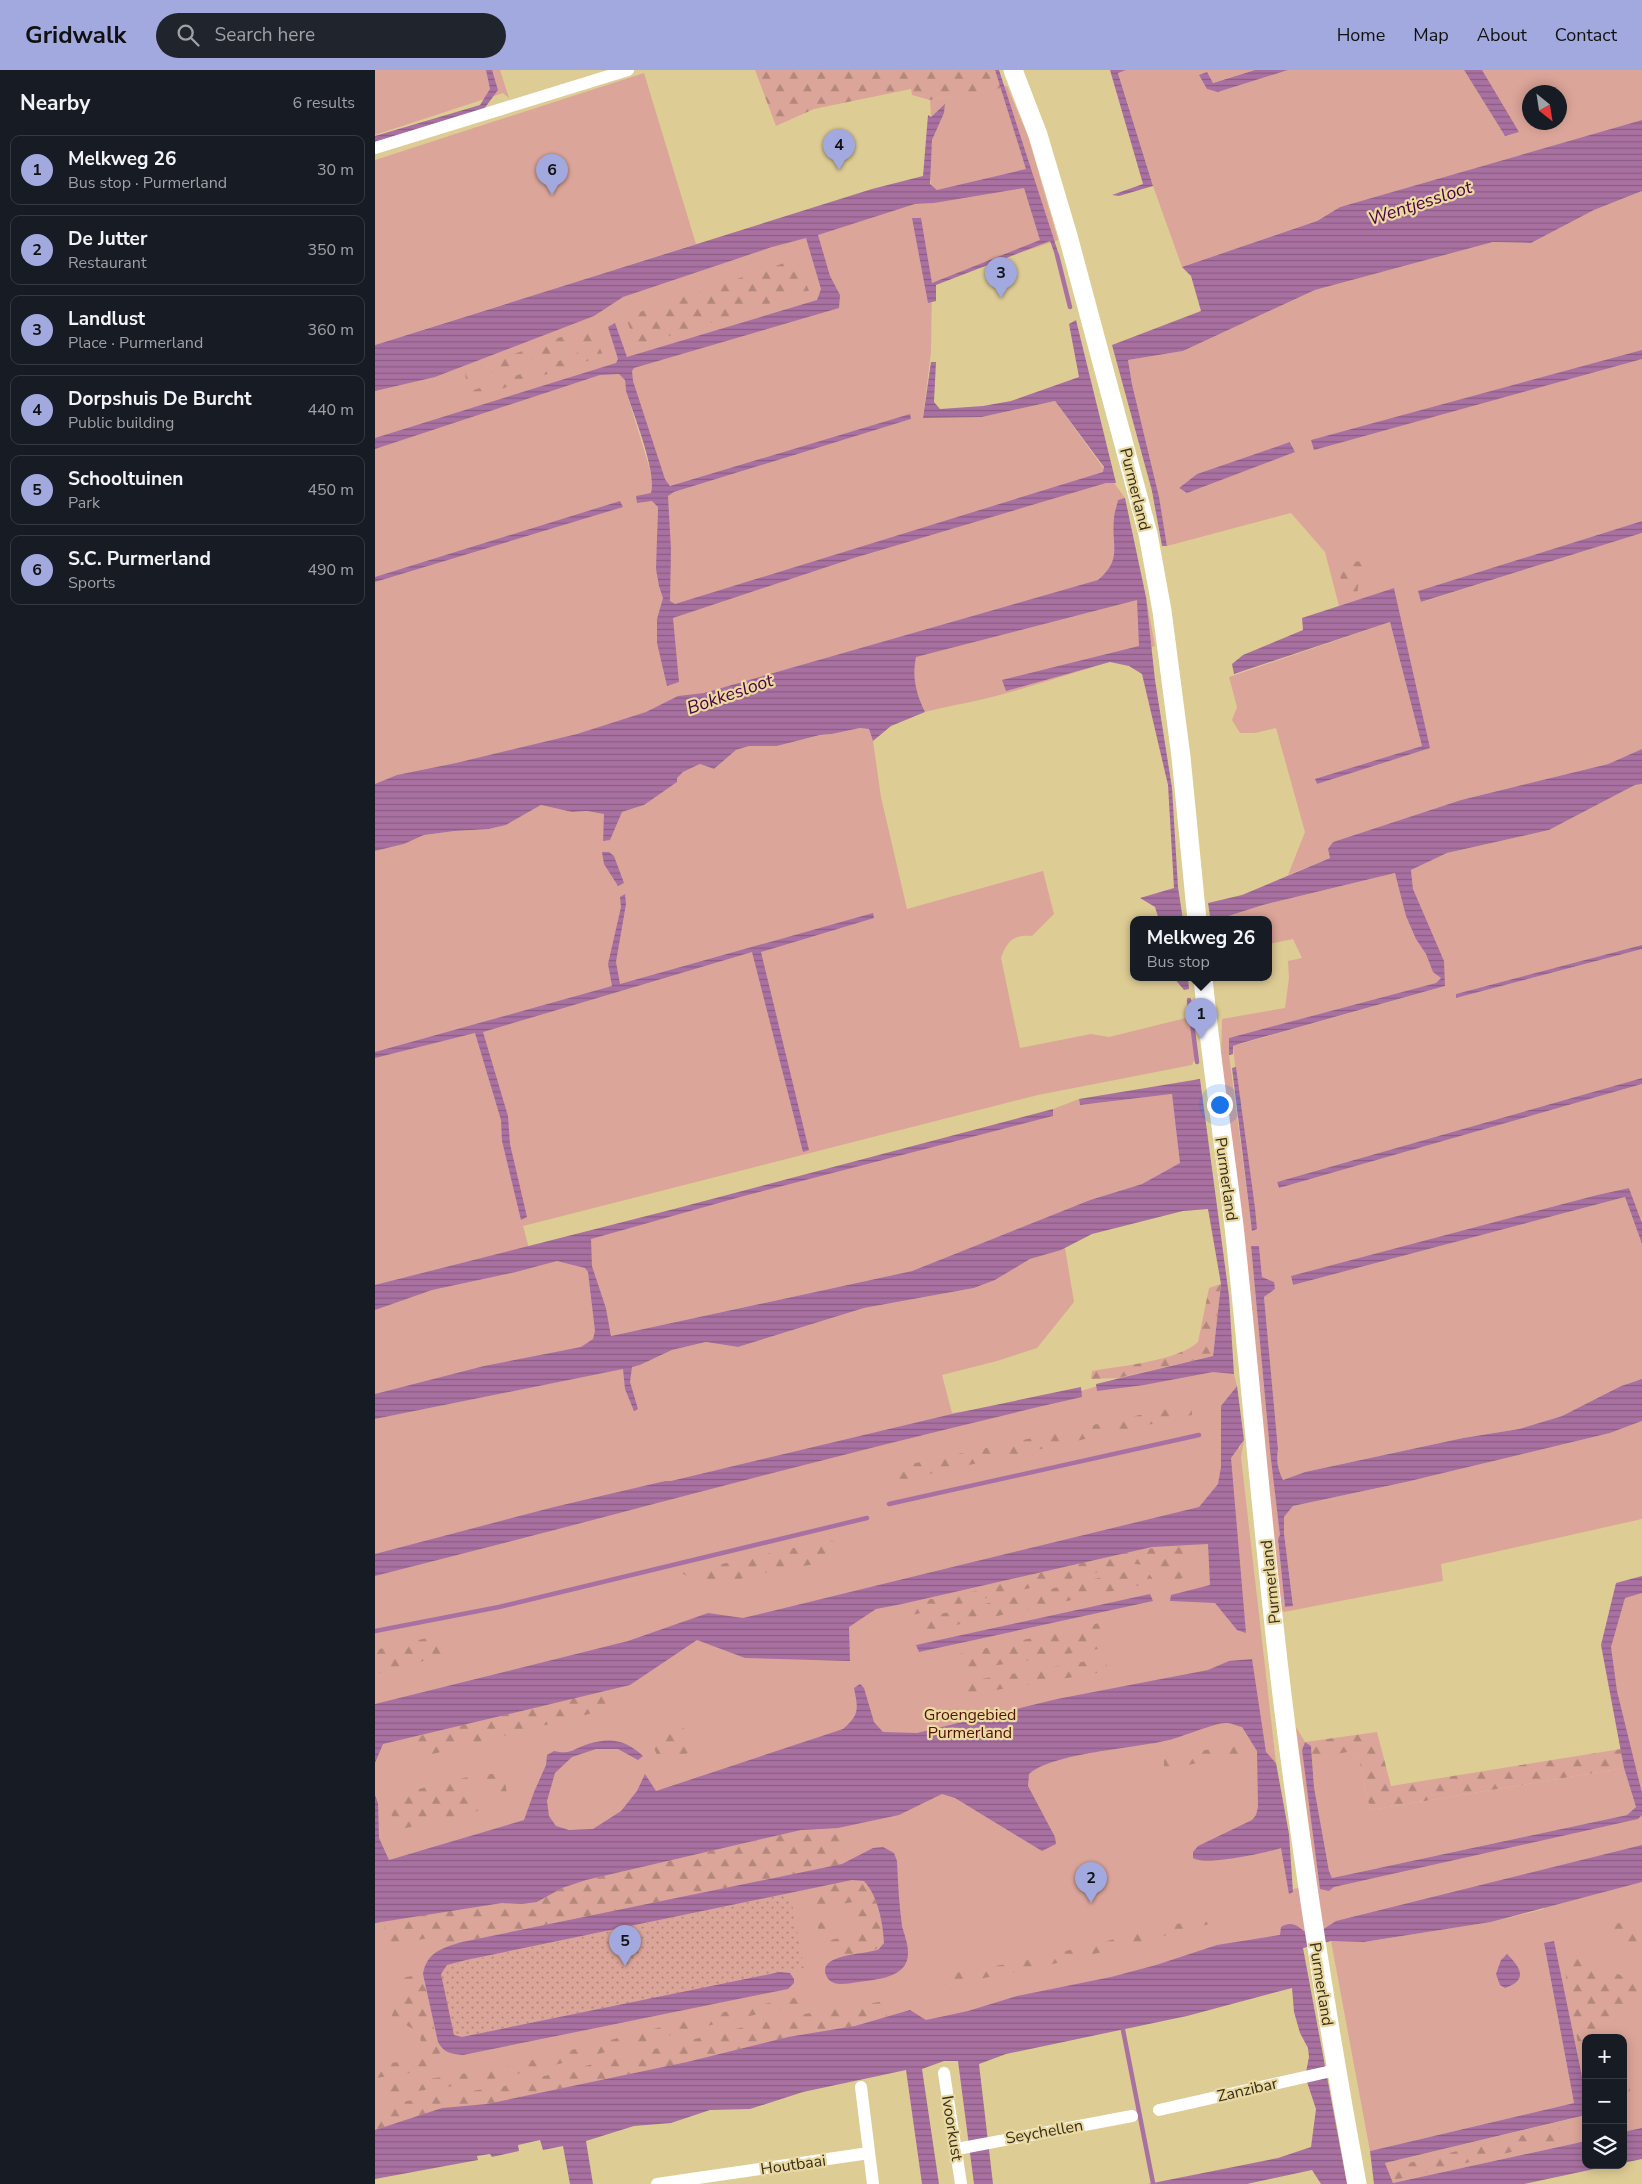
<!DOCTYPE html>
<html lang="en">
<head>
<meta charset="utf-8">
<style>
  :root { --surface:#171b24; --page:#20242c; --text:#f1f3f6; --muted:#9ea1a6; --line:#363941; --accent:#a1a9df }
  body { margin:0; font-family:"Nunito Sans",sans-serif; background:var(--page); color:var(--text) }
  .controls { position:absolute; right:15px; bottom:15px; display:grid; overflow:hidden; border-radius:10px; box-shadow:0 2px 12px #0003 }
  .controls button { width:45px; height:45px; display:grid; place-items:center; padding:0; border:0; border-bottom:1px solid var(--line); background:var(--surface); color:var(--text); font:25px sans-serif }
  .compass { position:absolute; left:1147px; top:15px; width:45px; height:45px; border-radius:50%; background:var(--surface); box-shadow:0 2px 12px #0003; rotate:150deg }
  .you { position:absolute; left:844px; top:1034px; width:18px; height:18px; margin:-12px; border:4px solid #fff; border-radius:50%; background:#1a73e8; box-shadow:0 0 0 8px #1a73e833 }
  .badge { display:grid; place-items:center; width:32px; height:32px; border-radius:50%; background:var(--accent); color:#111; font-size:16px; font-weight:700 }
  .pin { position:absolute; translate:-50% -41px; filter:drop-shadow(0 1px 2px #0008) }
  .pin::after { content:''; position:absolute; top:26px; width:18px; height:15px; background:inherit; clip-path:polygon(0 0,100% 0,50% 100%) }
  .popup { position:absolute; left:755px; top:846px; width:142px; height:65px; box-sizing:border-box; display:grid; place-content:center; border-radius:10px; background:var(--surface); filter:drop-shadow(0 1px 4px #0005); font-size:16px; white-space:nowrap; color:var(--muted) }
  .popup b { font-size:19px; color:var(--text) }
  .popup::after { content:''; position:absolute; left:50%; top:100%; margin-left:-10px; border:10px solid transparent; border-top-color:var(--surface) }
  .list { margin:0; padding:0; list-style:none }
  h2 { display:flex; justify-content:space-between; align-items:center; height:65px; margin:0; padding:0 20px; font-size:21px }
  h2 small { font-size:16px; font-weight:400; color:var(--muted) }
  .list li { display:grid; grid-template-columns:32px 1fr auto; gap:15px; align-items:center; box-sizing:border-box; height:70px; margin:0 10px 10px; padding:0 10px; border:1px solid var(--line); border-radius:10px }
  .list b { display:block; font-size:19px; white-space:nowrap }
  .list p { margin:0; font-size:16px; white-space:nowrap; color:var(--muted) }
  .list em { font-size:16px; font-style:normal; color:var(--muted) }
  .icon { flex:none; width:28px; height:28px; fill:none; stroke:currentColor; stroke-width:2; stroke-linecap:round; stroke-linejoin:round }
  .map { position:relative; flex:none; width:1267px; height:2114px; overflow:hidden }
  header { display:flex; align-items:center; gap:30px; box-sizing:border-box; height:70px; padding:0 25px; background:var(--accent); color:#111 }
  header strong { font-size:24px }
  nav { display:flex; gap:28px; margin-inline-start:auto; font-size:18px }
  .search { width:350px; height:45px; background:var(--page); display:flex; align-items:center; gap:12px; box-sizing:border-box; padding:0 18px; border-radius:28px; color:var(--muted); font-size:19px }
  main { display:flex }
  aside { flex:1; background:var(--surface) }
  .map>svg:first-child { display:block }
  .green { fill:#dca599; fill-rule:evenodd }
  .forest { fill:url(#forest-firs) }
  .garden { fill:url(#garden-dots) }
  .water { fill:url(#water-rules) }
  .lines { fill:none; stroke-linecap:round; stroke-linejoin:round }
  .stream { stroke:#a971a1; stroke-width:4.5 }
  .street { stroke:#fff; stroke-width:12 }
  .secondary { stroke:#fff; stroke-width:19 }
  .labels { text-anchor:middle; stroke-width:4.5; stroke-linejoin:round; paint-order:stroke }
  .street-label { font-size:16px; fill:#362f19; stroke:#ebd9a2 }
  .park-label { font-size:16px; fill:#531005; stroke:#ebd9a2 }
  .water-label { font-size:18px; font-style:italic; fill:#490144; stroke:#ebd9a2 }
</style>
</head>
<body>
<header>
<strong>Gridwalk</strong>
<div class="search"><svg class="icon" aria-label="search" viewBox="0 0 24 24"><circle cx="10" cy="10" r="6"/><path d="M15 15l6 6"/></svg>Search here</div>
<nav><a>Home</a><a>Map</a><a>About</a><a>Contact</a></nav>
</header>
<main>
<aside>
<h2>Nearby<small>6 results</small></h2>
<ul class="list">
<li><span class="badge">1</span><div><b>Melkweg 26</b><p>Bus stop · Purmerland</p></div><em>30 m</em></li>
<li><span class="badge">2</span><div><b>De Jutter</b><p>Restaurant</p></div><em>350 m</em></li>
<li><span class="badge">3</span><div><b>Landlust</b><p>Place · Purmerland</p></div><em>360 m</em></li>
<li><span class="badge">4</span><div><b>Dorpshuis De Burcht</b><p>Public building</p></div><em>440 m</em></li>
<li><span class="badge">5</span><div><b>Schooltuinen</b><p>Park</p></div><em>450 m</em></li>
<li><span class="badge">6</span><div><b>S.C. Purmerland</b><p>Sports</p></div><em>490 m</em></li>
</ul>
</aside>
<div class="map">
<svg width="1267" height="2114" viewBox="0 0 1267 2114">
  <defs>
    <pattern id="forest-firs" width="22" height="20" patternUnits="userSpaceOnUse" patternTransform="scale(1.25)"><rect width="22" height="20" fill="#dca599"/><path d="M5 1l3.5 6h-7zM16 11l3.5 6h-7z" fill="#b3877c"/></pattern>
    <pattern id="garden-dots" width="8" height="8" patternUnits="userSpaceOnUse" patternTransform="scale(1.25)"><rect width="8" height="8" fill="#dca599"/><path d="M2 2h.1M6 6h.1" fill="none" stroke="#b3877c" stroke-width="1.8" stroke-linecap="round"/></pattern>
    <pattern id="water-rules" width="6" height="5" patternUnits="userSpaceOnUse" patternTransform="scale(1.25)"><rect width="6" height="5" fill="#a971a1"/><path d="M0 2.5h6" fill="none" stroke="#8a5d82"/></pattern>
  </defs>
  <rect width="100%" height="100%" fill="#decc95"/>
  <path class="green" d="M0,0H125L134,28L128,23L0,65Z
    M751,0H880L837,13L824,5L843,22L913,0H1089L1130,66L1099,0H1267V82L1146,85L965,137L942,151L807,197L778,116L743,2ZM1154,22H1184V52H1154Z
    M269,3L321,174L0,275V90Z
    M632,16L653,66L683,170L557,213L556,282L548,347H607L680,331L750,428L743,430L746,518L771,527L780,576C731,593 682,609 632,623C605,631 577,635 550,642C537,615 538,605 542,576L0,762V291L434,153L438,166L540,134L558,133C555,113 554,91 557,71C560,58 569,49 570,35L556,47L555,30ZM250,310L290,409L295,416L534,345L536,349L299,422L292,426V453L282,462L283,437L274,396L251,321Z
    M1267,121V451L1043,521L1047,532L1267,463V679L1233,694L1086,730L958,772L954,779L955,788L913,805L930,762L901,658L880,663H865L857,650L862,637L854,607L1015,552L1047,676L940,710L942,714L1054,678L1019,518L964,536L950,482L916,443L792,476L783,424L757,314L753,290L808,281L940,220L1118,172L1156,173L1219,140ZM916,372L919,382L812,423L804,418L822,404Z
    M485,658L494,659L498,671L506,727L532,839L668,801L679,844L657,866C639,864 632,871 626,888L645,978L716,964L734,967L815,947L820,988L817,995L663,1025L148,1156L155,1182L466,1097L678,1046V1039L704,1029L705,1035L797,1024L806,1093L767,1114L715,1130L537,1201L236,1266L231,1238L217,1196L213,1202L231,1286L0,1346V781L29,774L49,765L80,761L114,759L131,755L166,735L197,742L212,741L230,744L228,771L247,742L269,735L308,702L325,694L339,699L361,680L374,676H402L445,665L457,664Z
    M1267,714V875L1082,924L1081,928L1267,879V1008L902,1112L904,1118L1267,1014V1153L1254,1118L1222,1125L916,1207L918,1215L1250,1127L1267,1174V1309L1246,1316L1187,1346L1144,1359L1088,1368L930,1402L908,1410C903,1400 901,1391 903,1379L889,1227L900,1219L887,1207L884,1176H876L895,1381L906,1465L903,1469L910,1537L918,1535L909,1463V1447L918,1436L1031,1412L1235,1363L1267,1351V1449L1066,1494L1068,1511L909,1542L903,1537L846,987L847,949L910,938L914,908L913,891L927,888L918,869L894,874V850H841L888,835L1020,803L1066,908L1062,913L854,968V985L877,1160L858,976L1070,916L1038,819L1036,800L1072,783L1174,760L1260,715Z
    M690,1178L699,1232L662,1278L622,1291L567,1305L577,1343C629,1335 697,1329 743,1308L838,1286L851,1303L859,1304L862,1316L854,1327L864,1379L869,1370L866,1387L901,1693L897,1688L914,1820L941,1814L921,1657L930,1672L927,1680L945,1813L1261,1744L1267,1738V2069L1248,2073V1968H1211V2071L1018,2113L1010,2093L1208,2046L1169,1873L1199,2033L995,2081L956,1871L989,1872L1116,1852L1169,1839L1166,1821L0,2085V1349L265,1295L297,1280L331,1272L363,1277L489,1238L599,1218L620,1210L655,1189ZM290,1411H296L17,1480Z
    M1267,1514V1734L1231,1585L1247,1518Z
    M982,1679L995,1740L1249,1698L1261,1737L1252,1745L957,1808L954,1801L939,1717L937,1689Z"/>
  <path class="forest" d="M380,0H620L626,18L555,30L537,25L536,19L439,39L401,56Z
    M421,189L434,221L263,276L250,247Z
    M218,260L228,286L98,328L96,321L201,285L211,262Z
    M191,265L192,271L183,276L181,282L91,310L90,302Z
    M997,489L984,506L982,527L971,528L962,495Z
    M846,1214L838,1286L743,1308L716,1309L717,1301C745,1296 803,1291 823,1272L834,1218Z
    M816,1334L817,1345L523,1411L522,1397Z
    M454,1470L469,1474L466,1484L451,1492L379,1505L332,1519L307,1503Z
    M807,1474L813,1507L790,1512L781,1496L760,1494L537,1545L535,1533L609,1519L722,1486Z
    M758,1500H771L780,1512L544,1563L539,1550Z
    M724,1553L729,1578L586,1601L580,1585Z
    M61,1566L67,1586L0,1604V1580Z
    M730,1588L733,1601L592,1625L588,1612Z
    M232,1618L233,1639L46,1687L40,1667Z
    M309,1658L317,1682L284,1691L276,1670Z
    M1002,1662L1016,1716L1246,1679L1249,1698L995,1740L982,1680L937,1689L936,1676L930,1672Z
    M862,1674L865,1684L789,1700V1688Z
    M109,1704H129L132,1724L114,1727Z
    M93,1707L103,1741L18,1761L15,1726Z
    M465,1757L471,1791L467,1794L87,1872L64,1879L62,1866L29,1873L11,1872L9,1851L127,1833L147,1834L162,1832L187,1818L211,1810L426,1760Z
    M482,1809C502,1814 508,1855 509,1873C501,1883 463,1892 452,1883C445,1877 444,1862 442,1853L454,1851L456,1870L485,1863L478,1832L441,1839L437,1818Z
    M835,1846L838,1853C748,1877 658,1902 566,1915L565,1905L645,1892Z
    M1246,1853L1267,1855L1263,1879L1220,1855Z
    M1198,1886L1265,1913L1259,1931L1244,1937L1228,1958L1223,1968H1211V2010L1193,1926L1189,1889Z
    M48,1904L59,1959L67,1978L57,2000L0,2008V1995L47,1989L45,1963L24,1951H15L24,1925L26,1908Z
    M433,1925L434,1934C331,1952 230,1985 128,2007C86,2016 43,2021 0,2026V2017L126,1998L325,1947Z
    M510,1931L512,1948L480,1956L413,1967L312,1992L112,2034L67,2038L0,2060V2036L129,2016L405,1948Z
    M1248,2008L1255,2010V2025H1248Z
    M1185,2056L1187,2070L1020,2110L1017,2097Z"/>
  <path class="garden" d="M415,1823L429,1898L87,1967L79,1965L66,1904L72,1895Z"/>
  <path class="water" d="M111,0H117L123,20L109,39L0,73V66L105,35L115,19Z
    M620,0H624L684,185H680L675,171L561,215V231L553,233L537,148H546L557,213L665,170L649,118L559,133L540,134L443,165L455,206L465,225L464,238L259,298L257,301L258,311L290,409L295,416L535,344L536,349L299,422L293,426L296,479L295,531L300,534L728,402L729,397L680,331L607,347L548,348L556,292H561L559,332L565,339L608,336L636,331L704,307L694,254L701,250L741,413H731L479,488L298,548L304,612L292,616L282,573V549L288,528L284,516L281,499L283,437L277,431L262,433L261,426L276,423C282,402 258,343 251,321L250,310L244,304L225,305L0,379V368L241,293L243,289L233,257L240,253L252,287L442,230L446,219L431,168L397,177L248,227L219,246L60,307L0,321V275L497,119L548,106L553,45L556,47L570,34L569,43L557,70L555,114L562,120L651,99Z
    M735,0H751L743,3L778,116L744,126L737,125L768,114Z
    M880,0H913L843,22L832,19L824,5L832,2L838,13Z
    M1089,0H1107L1144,62L1130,66Z
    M1267,50V121L1219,140L1156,173L1118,172L940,220L808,281L753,290L757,314L784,427L792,476H787L777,421L737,275L826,241L816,206L807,197L942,151L965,137Z
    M1267,280V289L939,380L936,370Z
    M915,372L920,382L812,423L804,418L822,404Z
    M750,428L771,527L780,610L797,718L803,817L808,850H784L780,837L765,828L799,818L793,715L767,604L754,596L735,592L631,621L627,610L764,576L762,530L541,587C537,608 541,623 550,642L516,656L498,671L494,659L485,658L457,664L445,665L402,676H374L361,680L339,699L325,694L308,702L302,708V712L269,735L247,742L235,770L228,771L229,744L212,741L197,742L166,735L131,755L114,759L80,761L49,765L29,774L0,781V714L22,705L81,693L202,664L271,642L303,626L329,623L723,510C748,489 736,476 739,449C739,443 742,436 743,430Z
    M245,431L248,437L0,512V507Z
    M1267,451V463L1046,532L1043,521Z
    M1019,518L1055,678L942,714L940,709L1047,676L1015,552L859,604L857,594L868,585L928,560L927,548Z
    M1267,679V714L1260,715L1174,760L1072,783L1036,800L1038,819L1069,891L1070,916L867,973L858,976V984L854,985V968L1061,913L1066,908L1058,902L1051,884L1041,869L1031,846L1020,803L888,835L841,850H829L828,848L835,846L833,833L867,825L955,788L953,779L958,772L1086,730L1233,694Z
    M227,782H234L239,786L249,813L243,816L229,794Z
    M250,824L251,834L241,892L245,914L498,843L499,848L386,882L434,1080L428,1082L377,882L108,962L133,1046L135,1074L152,1147L146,1150L127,1071L126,1050L100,963L0,988V982L237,916L233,894L246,837L245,827Z
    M1267,875V879L1081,928V924Z
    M799,908H813L814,919L809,920Z
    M861,997L880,1138L882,1159L877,1161L857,998Z
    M1267,1008V1014L904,1118L902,1112Z
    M825,1009L854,1226L859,1304L838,1302L769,1315L722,1321L721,1314L838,1286L846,1214L833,1139L808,1141L717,1164L686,1180L655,1189L620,1210L599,1218L489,1238L363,1277L331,1272L297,1280L265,1295L257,1297L255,1312L263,1339L259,1341L250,1319L248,1299L0,1349V1324L109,1296L206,1277L218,1269L220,1261L213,1202L210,1198L182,1191L141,1202L57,1220L0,1240V1215L299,1139L678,1039V1046L365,1127L216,1169L217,1196L231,1238L236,1266L537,1201L715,1130L767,1114L805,1093L797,1024L705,1035L704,1029Z
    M1254,1118L1267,1153V1174L1250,1127L918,1215L916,1206L1222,1125Z
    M876,1176H884L887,1207L899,1212L900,1219L889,1227L903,1379C901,1391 903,1400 908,1410L930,1402L1088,1368L1144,1359L1187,1346L1246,1316L1267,1309V1351L1235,1363L1031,1412L918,1436L909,1447V1463L918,1536L910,1537L903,1469L905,1465L895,1381Z
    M862,1316L869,1370L856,1388L871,1563L862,1560L840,1533L795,1531L796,1525L835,1515L833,1474L777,1477L527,1534L501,1539L474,1557L475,1591L370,1588L322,1570L255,1615L8,1674L0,1693V1634L253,1571L333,1543L368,1548L824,1437L843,1414L846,1397V1336Z
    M706,1317L707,1327C470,1381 236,1447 0,1506V1484L179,1437L290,1411H296L577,1344Z
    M1267,1506V1523L1250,1528L1236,1577L1242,1621L1267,1723V1745L1263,1749L959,1817L954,1821L945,1819L927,1680L930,1672L936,1676L939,1717L954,1801L957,1808L1252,1745L1261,1737L1249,1698L1226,1575L1241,1513Z
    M775,1524L778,1531L544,1582L541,1575Z
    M877,1589L891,1682L901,1693L914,1764L918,1822L914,1824L906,1778C891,1783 831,1796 818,1788V1782L823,1776L877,1750L881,1745L883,1737L882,1681L867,1657C862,1656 857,1653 852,1653C842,1652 806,1667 794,1670C758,1679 680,1682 654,1704L653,1716L680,1767L681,1774L667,1781L580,1728L567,1724L524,1745L463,1758L426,1760L211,1810L187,1818L162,1832L147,1834L127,1833L0,1853V1725L3,1733L4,1768L14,1790L149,1750L159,1722L171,1695L172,1685L179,1681C197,1685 197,1679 213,1674C236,1667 251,1670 268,1686L263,1690L243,1679H221L197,1687L180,1703L172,1731L174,1746L181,1756L194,1760L218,1759L246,1741L262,1721L270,1704L281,1721L468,1659C485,1645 483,1638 479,1618L485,1614L489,1618L499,1652L508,1662L542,1663L682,1629L833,1600L854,1591Z
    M1267,1775V1812L1116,1852L989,1872L956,1871L928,1878L972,2114H946L937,2100L872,2114H773L903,2088L936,2077L941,2039L932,2012L931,2002L934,1987L933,1978L925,1963L919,1942L917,1918L812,1946L631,1984L604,1994L618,2114H599L583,1991H569L547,1999L564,2114H547L531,2000L428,2022L375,2039L335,2040L296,2053L259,2056L211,2071L218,2114H195L188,2076L168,2080L165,2070L143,2075L144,2081L117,2087L115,2084L102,2086L103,2090L0,2109V2060L67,2038L112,2034L312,1992L413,1967L480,1956L535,1940L551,1950L593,1941L642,1926L736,1907L781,1895L842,1875L905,1865L906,1857C916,1851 922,1855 930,1862L947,1860L961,1851Z
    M508,1777L519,1783L522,1791C523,1812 524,1835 527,1856C529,1864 533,1873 533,1882C534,1908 502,1909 484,1912C474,1913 458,1918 452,1907C439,1883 493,1885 504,1879C505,1878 508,1874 509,1873C508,1853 503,1826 489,1811L477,1810L91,1890L72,1895L66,1904L79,1965L87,1967L405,1902L415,1903L419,1909V1913L413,1919L88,1985C76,1984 69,1983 63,1972L48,1904C52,1882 67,1878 87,1872L467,1794L498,1778Z
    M1179,1871L1211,2026V2045L1010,2093L1018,2113L1211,2071V2095H1238L1149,2114H999L995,2081L1199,2033L1169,1873Z
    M1132,1884C1145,1897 1154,1910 1130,1918L1125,1915L1121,1904L1126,1890Z
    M1267,2058V2089L1248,2093V2062Z"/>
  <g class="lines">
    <path class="stream" d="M682,185L695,237
      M814,930L822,992
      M514,1434L824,1365
      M0,1561L124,1537L492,1448
      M748,1960L778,2113"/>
    <path class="street" d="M0,78L253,0
      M569,2003L586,2114
      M486,2017L498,2114
      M784,2040L961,2000
      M582,2079L757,2046
      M282,2114L494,2083"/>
    <path class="secondary" d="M638,0L663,65L693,166L773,464L787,541L806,687L822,850
      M828,908C836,991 849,1073 859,1156C876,1312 888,1469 907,1625C927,1788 952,1952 982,2114"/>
  </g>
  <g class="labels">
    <g class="street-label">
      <text transform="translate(761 419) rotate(76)" y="6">Purmerland</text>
      <text transform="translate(852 1109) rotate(82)" y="6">Purmerland</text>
      <text transform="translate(895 1512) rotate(-96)" y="6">Purmerland</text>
      <text transform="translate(947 1914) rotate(81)" y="6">Purmerland</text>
      <text transform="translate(872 2019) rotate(-13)" y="6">Zanzibar</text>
      <text transform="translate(578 2058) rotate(81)" y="6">Ivoorkust</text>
      <text transform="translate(669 2061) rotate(-10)" y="6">Seychellen</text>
      <text transform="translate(418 2094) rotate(-8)" y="6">Houtbaai</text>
    </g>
    <g class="park-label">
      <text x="595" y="1650">Groengebied<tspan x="595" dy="18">Purmerland</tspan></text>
    </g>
    <g class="water-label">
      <text transform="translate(1045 133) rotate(-18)" y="6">Wentjessloot</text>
      <text transform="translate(355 624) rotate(-19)" y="6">Bokkesloot</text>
    </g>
  </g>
</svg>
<div class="controls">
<button>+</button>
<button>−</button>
<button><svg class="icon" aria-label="layers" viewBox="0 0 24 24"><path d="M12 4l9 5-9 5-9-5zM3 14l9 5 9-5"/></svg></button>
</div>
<svg class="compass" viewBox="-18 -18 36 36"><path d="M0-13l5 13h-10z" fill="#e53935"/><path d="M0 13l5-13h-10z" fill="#9ea1a6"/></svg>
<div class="you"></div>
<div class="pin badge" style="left:826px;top:969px">1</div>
<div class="popup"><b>Melkweg 26</b>Bus stop</div>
<div class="pin badge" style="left:716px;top:1833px">2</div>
<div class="pin badge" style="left:626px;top:228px">3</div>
<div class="pin badge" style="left:464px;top:100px">4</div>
<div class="pin badge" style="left:250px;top:1896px">5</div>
<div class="pin badge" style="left:177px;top:125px">6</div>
</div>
</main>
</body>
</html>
